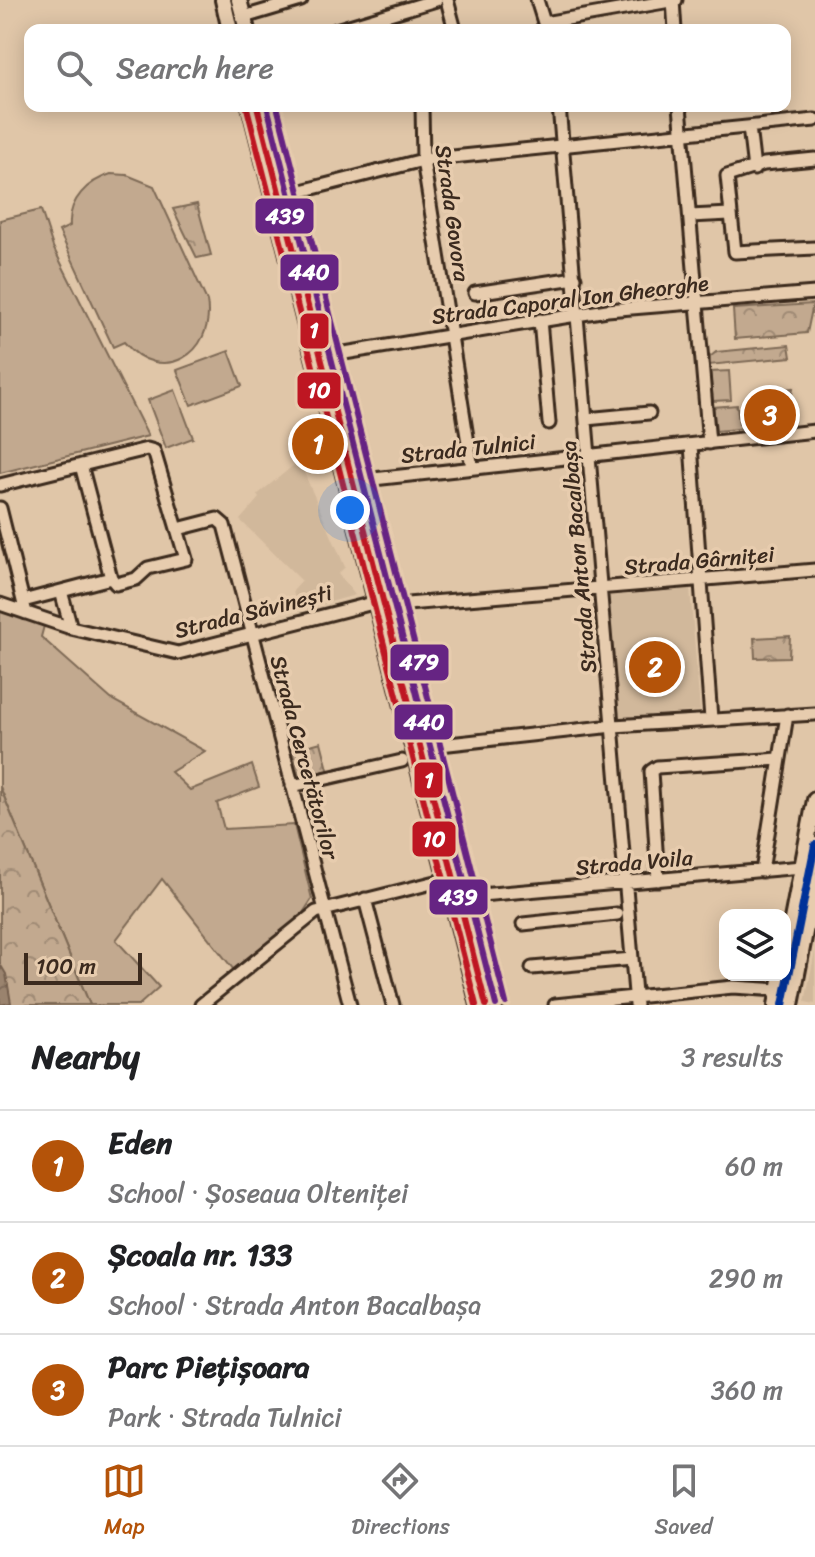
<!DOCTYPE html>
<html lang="en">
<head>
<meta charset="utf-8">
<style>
  :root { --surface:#fff; --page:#f2f2f2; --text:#202124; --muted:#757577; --line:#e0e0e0; --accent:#b45309 }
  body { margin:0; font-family:Sriracha,sans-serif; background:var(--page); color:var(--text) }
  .controls { position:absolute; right:24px; bottom:24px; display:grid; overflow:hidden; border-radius:16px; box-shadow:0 4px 20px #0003 }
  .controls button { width:72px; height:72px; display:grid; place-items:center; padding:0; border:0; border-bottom:2px solid var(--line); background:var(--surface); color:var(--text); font:40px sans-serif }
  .scale { position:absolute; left:24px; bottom:20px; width:118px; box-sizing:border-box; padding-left:8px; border:4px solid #3b2a1e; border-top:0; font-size:22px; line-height:28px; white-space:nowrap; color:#3b2a1e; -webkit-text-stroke:6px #e7ccae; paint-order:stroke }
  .you { position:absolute; left:350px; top:510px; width:28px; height:28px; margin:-20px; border:6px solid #fff; border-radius:50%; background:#1a73e8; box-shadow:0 0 0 12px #1a73e833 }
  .badge { display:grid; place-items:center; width:52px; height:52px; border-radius:50%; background:var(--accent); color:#fff; font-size:26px; font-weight:700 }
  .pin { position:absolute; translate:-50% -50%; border:4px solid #fff; box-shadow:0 2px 8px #0006 }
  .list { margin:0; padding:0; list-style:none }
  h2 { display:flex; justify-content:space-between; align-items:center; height:104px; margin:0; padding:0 32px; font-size:34px }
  h2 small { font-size:26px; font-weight:400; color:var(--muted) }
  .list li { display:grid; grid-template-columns:52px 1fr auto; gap:24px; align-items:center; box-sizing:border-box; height:112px; padding:0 32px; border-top:2px solid var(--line) }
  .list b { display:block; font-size:30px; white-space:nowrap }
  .list p { margin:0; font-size:26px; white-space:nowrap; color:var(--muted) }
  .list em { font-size:26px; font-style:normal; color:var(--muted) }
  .icon { flex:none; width:44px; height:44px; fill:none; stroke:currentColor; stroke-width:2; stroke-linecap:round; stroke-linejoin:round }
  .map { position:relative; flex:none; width:815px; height:1005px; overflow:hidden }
  .search { position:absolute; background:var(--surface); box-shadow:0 4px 20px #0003; left:24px; right:24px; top:24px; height:88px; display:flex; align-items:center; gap:20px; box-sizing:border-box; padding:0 28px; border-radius:16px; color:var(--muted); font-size:30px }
  .sheet { height:440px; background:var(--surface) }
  nav { display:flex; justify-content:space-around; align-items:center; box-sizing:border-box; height:112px; border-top:2px solid var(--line); background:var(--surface); font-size:22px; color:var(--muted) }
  nav a { display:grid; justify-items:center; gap:4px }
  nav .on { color:var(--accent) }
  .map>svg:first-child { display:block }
  .built { fill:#d1b89b }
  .grass { fill:#c2a98f; stroke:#7e6a56; stroke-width:2 }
  .park { fill:url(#park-crowns); stroke:#7e6a56; stroke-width:2 }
  .water { fill:url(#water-waves); stroke:#745f4e; stroke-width:2 }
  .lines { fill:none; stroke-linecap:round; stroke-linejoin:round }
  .minor-casing { stroke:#3b2a1e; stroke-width:17 }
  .major-casing { stroke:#3b2a1e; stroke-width:20 }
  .minor { stroke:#e7ccae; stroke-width:11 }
  .major { stroke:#e7ccae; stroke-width:14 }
  .bus-1-casing { stroke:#e7ccae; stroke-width:12 }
  .bus-2-casing { stroke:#e7ccae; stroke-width:12 }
  .bus-3-casing { stroke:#e7ccae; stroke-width:12 }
  .bus-1 { stroke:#662483; stroke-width:6 }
  .bus-2 { stroke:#662483; stroke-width:6 }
  .bus-3 { stroke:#662483; stroke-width:6 }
  .tram-1-casing { stroke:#e7ccae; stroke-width:12 }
  .tram-2-casing { stroke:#e7ccae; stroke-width:12 }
  .tram-1 { stroke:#be1622; stroke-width:6 }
  .tram-2 { stroke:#be1622; stroke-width:6 }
  .metro-1-casing { stroke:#e7ccae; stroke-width:14 }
  .metro-1 { stroke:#039; stroke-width:8 }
  .labels { text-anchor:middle; stroke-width:7; stroke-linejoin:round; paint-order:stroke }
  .street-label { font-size:22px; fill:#3b2a1e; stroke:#e7ccae }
  .line-badge { stroke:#e7ccae; stroke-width:3 }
  .badge-label { font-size:22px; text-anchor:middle; font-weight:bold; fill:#fff }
</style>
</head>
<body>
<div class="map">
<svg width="815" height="1005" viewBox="0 0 815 1005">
  <defs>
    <pattern id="park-crowns" width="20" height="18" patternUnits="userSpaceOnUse" patternTransform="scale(2)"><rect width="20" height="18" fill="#c2a98f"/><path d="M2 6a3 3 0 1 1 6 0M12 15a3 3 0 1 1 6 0" fill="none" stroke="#9f8a74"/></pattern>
    <pattern id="water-waves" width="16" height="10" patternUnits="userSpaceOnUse" patternTransform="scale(2)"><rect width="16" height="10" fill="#9a836e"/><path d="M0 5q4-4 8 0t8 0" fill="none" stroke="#7f6b5a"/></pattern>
  </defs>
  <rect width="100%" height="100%" fill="#e0c6a8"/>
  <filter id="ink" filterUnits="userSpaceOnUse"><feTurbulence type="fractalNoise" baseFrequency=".0125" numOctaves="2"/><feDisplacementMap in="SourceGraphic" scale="16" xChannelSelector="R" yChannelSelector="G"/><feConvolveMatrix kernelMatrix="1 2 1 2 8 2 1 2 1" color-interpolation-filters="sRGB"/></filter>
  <g filter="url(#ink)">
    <path class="built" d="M299,461L345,567L338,574L355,595L298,611L293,591L302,581L240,520L259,498L257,495Z
      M690,589L700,711L618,718L607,596Z
      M815,951V1004L805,1002Z"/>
    <path class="grass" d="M111,174L127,175L154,186L207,301C216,355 160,386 124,342L113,347L59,231L70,226C68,200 88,181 111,174Z
      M41,210L53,247L148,436L0,473V220Z
      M229,351L242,386L191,405L177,370Z
      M729,371L731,400L713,401L710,372Z
      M175,390L193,438L166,448L148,400Z
      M0,610L44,626L41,637L111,699L205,751L171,772L190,790L252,765L259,787L217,803L224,829L294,825L312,899L299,919L234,970L162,879L116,940L159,987L139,1005H90L0,787Z"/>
    <path class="park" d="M197,204L211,255L197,258L173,209Z
      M813,304L807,333L735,339L733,309Z
      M789,345L791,357L709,365L710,357L716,352Z
      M793,388L787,424L716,431L713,407L737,405L739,424L751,423L750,404L785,401V389Z
      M790,636L789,657L755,658L754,638Z
      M321,742L329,773L300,781L292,750Z
      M0,787L90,1005H0Z"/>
    <path class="water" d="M0,964L6,974L11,1003L0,1005Z"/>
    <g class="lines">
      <defs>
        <path id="minor" d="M447,0L455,30
          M537,0L546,29
          M673,0L675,30
          M244,17L301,0
          M544,23L676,0
          M336,30L436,0
          M422,106L423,160L472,468
          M559,106L636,1005
          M680,106L709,443
          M749,127L754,169
          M815,159L764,164L727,176L735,252L815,248
          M274,198L423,160L815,120
          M690,216L730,214
          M475,293L575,278
          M540,320L549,423
          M314,358L607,310L815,293
          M586,419L649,413
          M691,445L711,719
          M81,465L111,578
          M364,480L815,431
          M0,485L147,449L154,451L186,559L148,568L136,579L116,584L111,578
          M0,508L26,613
          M178,529L217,519L224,525L350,1005
          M61,591L71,628
          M23,601L111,578
          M0,604L71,628L178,653L377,602
          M395,605L815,570
          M431,746L613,726L815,714
          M292,786L402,761
          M762,871L787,715
          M658,880L651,771L657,767L779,759
          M469,896L802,867
          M365,899L393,1005
          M523,924L617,914
          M532,968L632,959
          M201,1005L316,912L448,879
          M555,1005L733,987L779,990"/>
        <path id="major" d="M223,0L230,30
          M239,0L247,30
          M250,106L479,1005
          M267,106L496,1005
          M785,956L815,800
          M776,1005L782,975
          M791,1005L815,880"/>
      </defs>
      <use href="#minor" class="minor-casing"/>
      <use href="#major" class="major-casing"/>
      <use href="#minor" class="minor"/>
      <use href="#major" class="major"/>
      <defs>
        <path id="bus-1" d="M267,106L496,1005"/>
        <path id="bus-2" d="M257,108L486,1005"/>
        <path id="bus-3" d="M277,106L506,1003"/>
      </defs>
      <use href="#bus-1" class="bus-1-casing"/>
      <use href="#bus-2" class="bus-2-casing"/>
      <use href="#bus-3" class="bus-3-casing"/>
      <use href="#bus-1" class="bus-1"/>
      <use href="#bus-2" class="bus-2"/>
      <use href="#bus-3" class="bus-3"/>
      <defs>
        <path id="tram-1" d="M257,106L486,1005"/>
        <path id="tram-2" d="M247,108L476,1005"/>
      </defs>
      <use href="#tram-1" class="tram-1-casing"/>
      <use href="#tram-2" class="tram-2-casing"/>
      <use href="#tram-1" class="tram-1"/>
      <use href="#tram-2" class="tram-2"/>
      <defs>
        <path id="metro-1" d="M783,1005L815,845"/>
      </defs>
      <use href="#metro-1" class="metro-1-casing"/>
      <use href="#metro-1" class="metro-1"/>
    </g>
  </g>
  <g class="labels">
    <g class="street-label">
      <text transform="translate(453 213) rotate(82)" y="8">Strada Govora</text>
      <text transform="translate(570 299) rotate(-7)" y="8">Strada Caporal Ion Gheorghe</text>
      <text transform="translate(468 448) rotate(-6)" y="8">Strada Tulnici</text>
      <text transform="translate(578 557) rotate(-95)" y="8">Strada Anton Bacalbașa</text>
      <text transform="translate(699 560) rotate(-5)" y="8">Strada Gârniței</text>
      <text transform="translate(253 611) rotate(-14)" y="8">Strada Săvinești</text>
      <text transform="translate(305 757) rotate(75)" y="8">Strada Cercetătorilor</text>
      <text transform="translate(634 862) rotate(-5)" y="8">Strada Voila</text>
    </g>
  </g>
  <g class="line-badge">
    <rect x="254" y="197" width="61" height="38" rx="8" fill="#662483"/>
    <rect x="279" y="253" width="61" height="39" rx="8" fill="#662483"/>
    <rect x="299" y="312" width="31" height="38" rx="8" fill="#be1622"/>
    <rect x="296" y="371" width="46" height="39" rx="8" fill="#be1622"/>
    <rect x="389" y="643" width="61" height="39" rx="8" fill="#662483"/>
    <rect x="393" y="703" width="61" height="38" rx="8" fill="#662483"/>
    <rect x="413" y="761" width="31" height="38" rx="8" fill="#be1622"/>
    <rect x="411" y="820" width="46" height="38" rx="8" fill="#be1622"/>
    <rect x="428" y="878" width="61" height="38" rx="8" fill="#662483"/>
  </g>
  <g class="badge-label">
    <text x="285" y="224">439</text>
    <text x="309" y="280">440</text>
    <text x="314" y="338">1</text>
    <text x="319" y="398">10</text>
    <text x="419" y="670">479</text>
    <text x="424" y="730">440</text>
    <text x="429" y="788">1</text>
    <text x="434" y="847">10</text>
    <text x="458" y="905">439</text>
  </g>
</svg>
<div class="controls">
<button><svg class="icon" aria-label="layers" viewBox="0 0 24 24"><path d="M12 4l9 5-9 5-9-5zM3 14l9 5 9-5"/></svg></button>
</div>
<div class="scale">100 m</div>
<div class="you"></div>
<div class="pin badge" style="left:318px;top:444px">1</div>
<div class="pin badge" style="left:655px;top:667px">2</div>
<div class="pin badge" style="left:770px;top:415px">3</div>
<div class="search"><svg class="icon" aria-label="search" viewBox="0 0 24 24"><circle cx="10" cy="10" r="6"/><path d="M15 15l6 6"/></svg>Search here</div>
</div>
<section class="sheet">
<h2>Nearby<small>3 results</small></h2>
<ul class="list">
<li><span class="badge">1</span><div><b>Eden</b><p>School · Șoseaua Olteniței</p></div><em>60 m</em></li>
<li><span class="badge">2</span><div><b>Școala nr. 133</b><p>School · Strada Anton Bacalbașa</p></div><em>290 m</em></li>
<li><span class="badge">3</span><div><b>Parc Piețișoara</b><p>Park · Strada Tulnici</p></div><em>360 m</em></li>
</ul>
</section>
<nav>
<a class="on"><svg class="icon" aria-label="map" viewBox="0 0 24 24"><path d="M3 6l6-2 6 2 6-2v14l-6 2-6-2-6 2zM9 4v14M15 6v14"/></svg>Map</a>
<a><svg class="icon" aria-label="directions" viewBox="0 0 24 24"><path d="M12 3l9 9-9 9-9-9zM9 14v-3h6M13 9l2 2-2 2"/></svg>Directions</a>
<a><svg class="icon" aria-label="saved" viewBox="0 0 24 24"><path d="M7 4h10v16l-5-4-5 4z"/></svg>Saved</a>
</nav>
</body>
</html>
